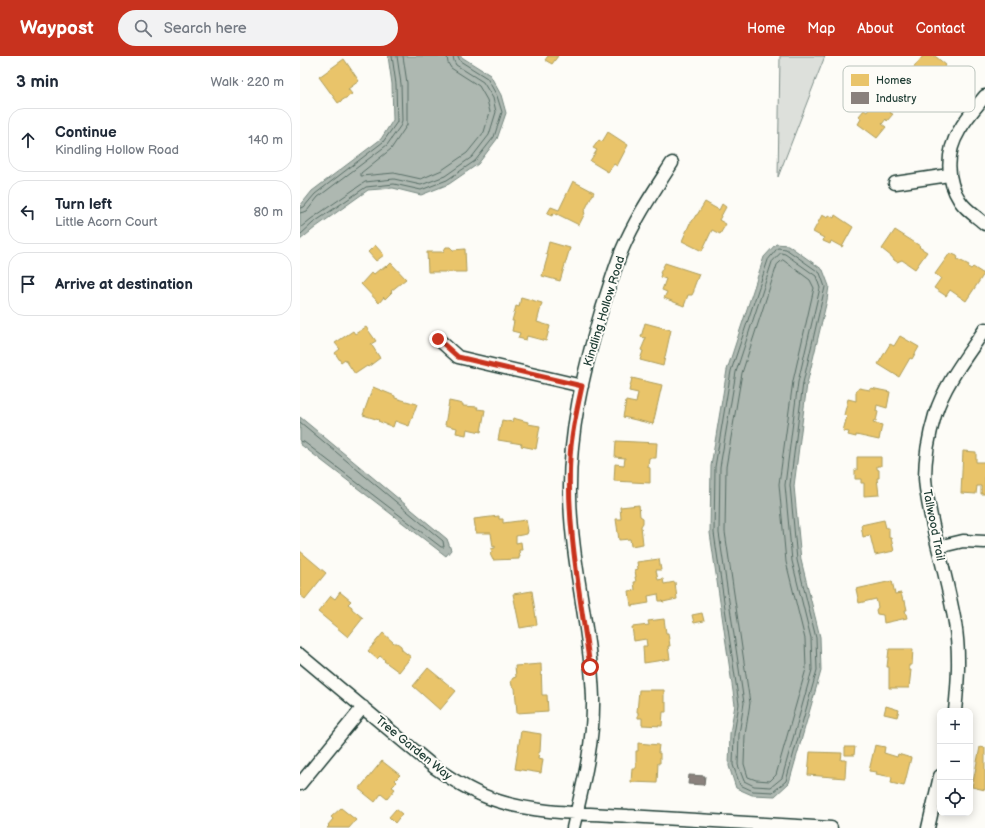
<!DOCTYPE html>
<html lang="en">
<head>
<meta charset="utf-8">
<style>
  :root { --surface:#fff; --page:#f2f2f3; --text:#1f2937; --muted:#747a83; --line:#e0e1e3; --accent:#c8321e }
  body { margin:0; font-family:"Balsamiq Sans",sans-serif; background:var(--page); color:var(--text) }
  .controls { position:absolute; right:12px; bottom:12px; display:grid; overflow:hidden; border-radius:8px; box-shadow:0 2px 10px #0003 }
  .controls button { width:36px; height:36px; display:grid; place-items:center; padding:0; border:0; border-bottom:1px solid var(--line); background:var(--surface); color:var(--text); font:20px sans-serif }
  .stop { position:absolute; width:12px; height:12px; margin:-9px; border:3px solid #c8321e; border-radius:50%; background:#fff }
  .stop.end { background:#c8321e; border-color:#fff; box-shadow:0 1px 4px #0008 }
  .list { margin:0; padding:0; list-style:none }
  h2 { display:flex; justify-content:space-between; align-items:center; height:52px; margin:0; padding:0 16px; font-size:17px }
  h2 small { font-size:13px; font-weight:400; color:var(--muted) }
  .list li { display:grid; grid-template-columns:26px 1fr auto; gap:12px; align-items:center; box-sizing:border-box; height:64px; margin:0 8px 8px; padding:0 8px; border:1px solid var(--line); border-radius:16px }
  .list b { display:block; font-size:15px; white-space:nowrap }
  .list p { margin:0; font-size:13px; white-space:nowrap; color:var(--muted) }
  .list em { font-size:13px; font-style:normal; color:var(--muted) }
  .icon { flex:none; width:22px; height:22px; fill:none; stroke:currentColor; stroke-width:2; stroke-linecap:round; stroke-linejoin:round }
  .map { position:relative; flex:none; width:685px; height:772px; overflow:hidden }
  header { display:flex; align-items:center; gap:24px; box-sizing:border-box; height:56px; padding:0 20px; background:var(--accent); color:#fff }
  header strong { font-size:19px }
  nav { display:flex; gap:22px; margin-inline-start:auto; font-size:14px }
  .search { width:280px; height:36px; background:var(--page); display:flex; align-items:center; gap:10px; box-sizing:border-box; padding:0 14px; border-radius:22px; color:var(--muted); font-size:15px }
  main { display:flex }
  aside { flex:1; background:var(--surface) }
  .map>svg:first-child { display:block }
  .green { fill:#dde0db; stroke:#7e8e88 }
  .water { fill:#aeb8b1; stroke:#75877f }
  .homes { fill:#e9c46a; stroke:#ac9c5a }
  .industry { fill:#8a817c; stroke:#6a6d66 }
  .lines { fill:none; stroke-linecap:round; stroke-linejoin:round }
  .shore { stroke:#586e66; stroke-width:1 }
  .minor-casing { stroke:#1f3d34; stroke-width:15 }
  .minor { stroke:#fdfcf7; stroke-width:12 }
  .route { stroke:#c8321e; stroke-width:5 }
  .labels { text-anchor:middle; stroke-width:4; stroke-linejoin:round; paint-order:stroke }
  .street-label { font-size:12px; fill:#1f3d34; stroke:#fdfcf7 }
  .key { fill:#fdfcf7; stroke:#bac3bc; stroke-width:1 }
  .key-label { font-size:11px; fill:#1f3d34 }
</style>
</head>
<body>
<header>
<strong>Waypost</strong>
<div class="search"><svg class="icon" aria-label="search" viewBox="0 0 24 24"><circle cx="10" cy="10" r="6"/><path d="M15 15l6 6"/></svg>Search here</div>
<nav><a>Home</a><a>Map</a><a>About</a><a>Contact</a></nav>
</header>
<main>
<aside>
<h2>3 min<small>Walk · 220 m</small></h2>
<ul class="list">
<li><svg class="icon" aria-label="ahead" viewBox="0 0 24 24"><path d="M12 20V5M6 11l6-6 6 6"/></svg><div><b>Continue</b><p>Kindling Hollow Road</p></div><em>140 m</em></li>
<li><svg class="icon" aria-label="left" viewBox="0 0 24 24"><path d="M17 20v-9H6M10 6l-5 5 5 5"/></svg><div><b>Turn left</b><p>Little Acorn Court</p></div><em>80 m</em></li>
<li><svg class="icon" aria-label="arrive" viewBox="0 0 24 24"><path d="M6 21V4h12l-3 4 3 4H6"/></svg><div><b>Arrive at destination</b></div></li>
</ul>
</aside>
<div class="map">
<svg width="685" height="772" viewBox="0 0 685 772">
  <rect width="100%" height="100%" fill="#fdfcf7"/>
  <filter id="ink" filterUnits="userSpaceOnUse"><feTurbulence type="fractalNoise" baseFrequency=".025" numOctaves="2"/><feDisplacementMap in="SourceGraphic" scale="8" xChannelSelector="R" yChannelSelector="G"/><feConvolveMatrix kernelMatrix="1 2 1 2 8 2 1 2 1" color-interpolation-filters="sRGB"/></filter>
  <g filter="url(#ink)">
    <path class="green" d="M480,0H525L478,121Z"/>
    <path class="water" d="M88,0H160L190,19L201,39L206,57L197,83L178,108L149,128L121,139L93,132L68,134L16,171L0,184V150L12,135L81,83L93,64L92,28Z
      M476,188L488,189L523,214L529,230L527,244L507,328L494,430L501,504L520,581L521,615L489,727L475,740L452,739L436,732L429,710L430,677L435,649L410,477L411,410L427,314L464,201Z
      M0,361L147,483L151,494L146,500L0,388Z"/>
    <path class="homes" d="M248,0H258L252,8L245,4Z
      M623,0H635L646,9L636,22L633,20L629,25L627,24L622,31L607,20Z
      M44,3L59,25L48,33L52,38L38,47L19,21Z
      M579,39L595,51L590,57L593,58L587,65L586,63L582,68L586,71L577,82L558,68L561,63L559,60L564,54L567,56Z
      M308,76L328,89L317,110L314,108L308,116L290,105L297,94L293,92L299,84L302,86Z
      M273,125L294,136L284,156L285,157L279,169L257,158V159L253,157L252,160L247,158L251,151L259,154Z
      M405,146L419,154L422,148L426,151L419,164L426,168L420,178L412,174L402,195L382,185L390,167H391L396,159H397Z
      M522,159L528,162L529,159L534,162L535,159L553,171L542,191L531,185L530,188L523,185L524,182L513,176Z
      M595,174L620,190L619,191L627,196L615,213L602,204L597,206L594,204L592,201L582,193Z
      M249,186L270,192L260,225L242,220L248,199L246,198Z
      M75,189L84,199L76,205L68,196Z
      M146,191H150L153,194L165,193L166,216H128L127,196H143Z
      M650,197L657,200L658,202L657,203L669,209L668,211L671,213L673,211L684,218L666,245L650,234L646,240L634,232L641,222L635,218Z
      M91,207L106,223L91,235L92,236L85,243L84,241L79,247L61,228L72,216L74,218L80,213L81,214L86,210L87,211Z
      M365,207L399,218L394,231V235L392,239H388L384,250L364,242L367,236L362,234L366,223L360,221L361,218L360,217Z
      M221,241L242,247L237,266L250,270L246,285L227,280L226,284L218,282L220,277L212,275L214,265H212L216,250L219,251Z
      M345,267L371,274L363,310L340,304L343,295L341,294L346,282L341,281Z
      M66,271L76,285L71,288L80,302L68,311L67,310L55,318L45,303L41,306L35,297L40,293L35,287L53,275L55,278Z
      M600,280L619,291L612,303L610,302L599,321L578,308L590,288L594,290Z
      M332,322L362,329L353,368L323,361L326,345L336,347L338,337L329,335Z
      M73,331L95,340V342L117,348L109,370L95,365L93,371L78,365L79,364L63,359Z
      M559,332L570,334L571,332L590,336L587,352L577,349L576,355L578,356L576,365L574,364L573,366L582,369L579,384L556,379V381L548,379L549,376L543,375L547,360L544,359L548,343L556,345V336Z
      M149,345L163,348V350L178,351L177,353L185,354L181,376L167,373L166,379L156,377L157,372L145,369Z
      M213,362L228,366V368L240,370L236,393L221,390L222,388L198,384L202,364L212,366Z
      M316,385L357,387L356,402H349L348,411L350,412V427L314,425L315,408L324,409L325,402L315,401Z
      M663,395L676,396V406H685V438H681V430H677L676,438L661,437Z
      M557,401H581V410H577V413L579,414V422H577L579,439L564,440V427H561V423H555V414H557Z
      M339,449L340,460L343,462V467L341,470L343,488L331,490L330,483L319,484L316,463H321L320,451Z
      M199,460V463H203V467L226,464L228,475L227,478L216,480V487L221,486L222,494H219L220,501H219V503L193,504L190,498L192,496L191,493L195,492V490L193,491L191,477H176L174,463Z
      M584,464L586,472H589V482H591L594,495L575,499L570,479L563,481L561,469Z
      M0,495L26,517L5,543L0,539Z
      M359,503L361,514H356L358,524L363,523L364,528L375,526L377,543L363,546L362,545H359L358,538L348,540L349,547L331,550L329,535L335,534L334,526H336L335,521H336L335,514L338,513L337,506Z
      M592,525L595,538L601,537L603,545H605L607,554H605L607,562L584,567L583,559L577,558L576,554L578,551L576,543L559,547L556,533Z
      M232,535L237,569L220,572L213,538Z
      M40,536L51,545L48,548L52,551V553L63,562L48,581L18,556L31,540L35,543Z
      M402,557L404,565L394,567L392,559Z
      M364,563L366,577H368L370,590H368L370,603L344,607L343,590H347L346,583L334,585L332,571L349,569L348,565Z
      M83,577L94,587H97L101,590L102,594L111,601L99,616L84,605L85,604L80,600L77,603L68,595Z
      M589,593H613L612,609H609V614H611L609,632H589V611H587Z
      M241,608L242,639H247L248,655L217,657L215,632L212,630L211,625L213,622L216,621L215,610Z
      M128,612L156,635L140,654L113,630Z
      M339,634H364V646H366V656H363L362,670L342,669V662H338V656H337Z
      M586,650L599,654L597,661L584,658Z
      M221,675L241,678L240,696H239L238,702L243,703L241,717L215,713Z
      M338,687L359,689L358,697H360V707H358L357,727L331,726L332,712H336V695H338Z
      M575,689L585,691L584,697L597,701L598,698L611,702L604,730L591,727L592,721L576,718L577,716L569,715Z
      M545,691H555L554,699H545Z
      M680,691L685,692V734L672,731Z
      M510,696L542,697L541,704H546L545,722L508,719Z
      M82,705L100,719L95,724L97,726L92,731L95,733L87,743L81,738L75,746L59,733Z
      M41,752L56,764L49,772H27L29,770L28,769L33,763L31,761Z
      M96,753L102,758L95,767L89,761Z"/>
    <path class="industry" d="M389,719L405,720L404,729L388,728Z"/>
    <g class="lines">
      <path class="shore" d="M103,0L107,27V69L91,93L61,117V120L94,117L121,123L142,114L167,97L184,76L190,56L187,44L179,30L151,12L148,7L147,0
        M0,152L4,151L15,138L83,86L97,66L96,28L92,0
        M0,157L7,155L18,141L87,89L101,69L102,64L101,28L97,0
        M0,172L11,163L65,126L94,123L121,129L145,120L172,101L189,79L196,56L193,42L183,26L156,9L154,5L153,0
        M0,179L13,167L66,131L94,128L121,134L147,124L175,105L194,81L202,56L197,40L187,22L160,5L158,0
        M478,192L486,193L520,217L525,231L503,327L490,429L497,504L516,582L517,614L486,725L473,736L453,735L440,729L433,709L434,678L439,648L414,477L415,411L431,315L468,204Z
        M481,197L485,198L516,220L520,232L498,326L485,429L492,505L511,582L512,614L482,722L471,731L454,730L444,725L438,709L439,678L444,647L419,477L420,411L436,316L472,206Z
        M483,204L510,224L514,232L493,325L479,428L486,506L505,583L506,613L476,719L470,725L456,724L448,721L444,708L445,679L450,647L425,476L426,411L442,317L477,209Z
        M0,366L143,485L144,491H141L4,386L0,385"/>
      <defs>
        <path id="minor" d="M685,40C676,51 666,62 659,75C646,96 646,124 660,145C666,154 677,161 685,168
          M595,127L649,119
          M138,283L158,301L282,330
          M638,491L663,485L685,486
          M0,599L134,711C154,725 175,738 198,745C239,758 285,757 328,760C396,764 464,768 531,772
          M655,655C658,626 660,597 655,567C650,538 642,508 635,479C631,460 626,441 625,422C625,401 629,379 635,359C645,327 667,300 685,273
          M0,728L63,651
          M273,772C283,729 294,687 293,642C291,575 271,507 270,439C269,375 283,317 301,256C308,235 314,214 322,194C335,163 354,135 372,107
          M628,772L640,720"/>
      </defs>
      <use href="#minor" class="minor-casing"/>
      <use href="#minor" class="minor"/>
    </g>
  </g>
  <g class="lines" filter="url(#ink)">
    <path class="route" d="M138,283L158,301L282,330C277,354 271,377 270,402C266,470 281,543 290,611"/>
  </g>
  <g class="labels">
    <g class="street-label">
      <text transform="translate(304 255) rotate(-73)" y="4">Kindling Hollow Road</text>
      <text transform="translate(634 469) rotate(79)" y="4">Tallwood Trail</text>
      <text transform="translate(114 692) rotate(39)" y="4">Tree Garden Way</text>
    </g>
  </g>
  <rect x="543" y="10" width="132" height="46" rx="6" class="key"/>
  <rect x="551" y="18" width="18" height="12" fill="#e9c46a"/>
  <rect x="551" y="36" width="18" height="12" fill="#8a817c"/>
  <g class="key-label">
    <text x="576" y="28">Homes</text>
    <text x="576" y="46">Industry</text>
  </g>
</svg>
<div class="controls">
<button>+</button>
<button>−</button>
<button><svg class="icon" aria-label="locate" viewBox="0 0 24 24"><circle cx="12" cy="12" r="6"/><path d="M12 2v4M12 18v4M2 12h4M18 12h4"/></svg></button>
</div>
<div class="stop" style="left:290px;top:611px"></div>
<div class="stop end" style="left:138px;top:283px"></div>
</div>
</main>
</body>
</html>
